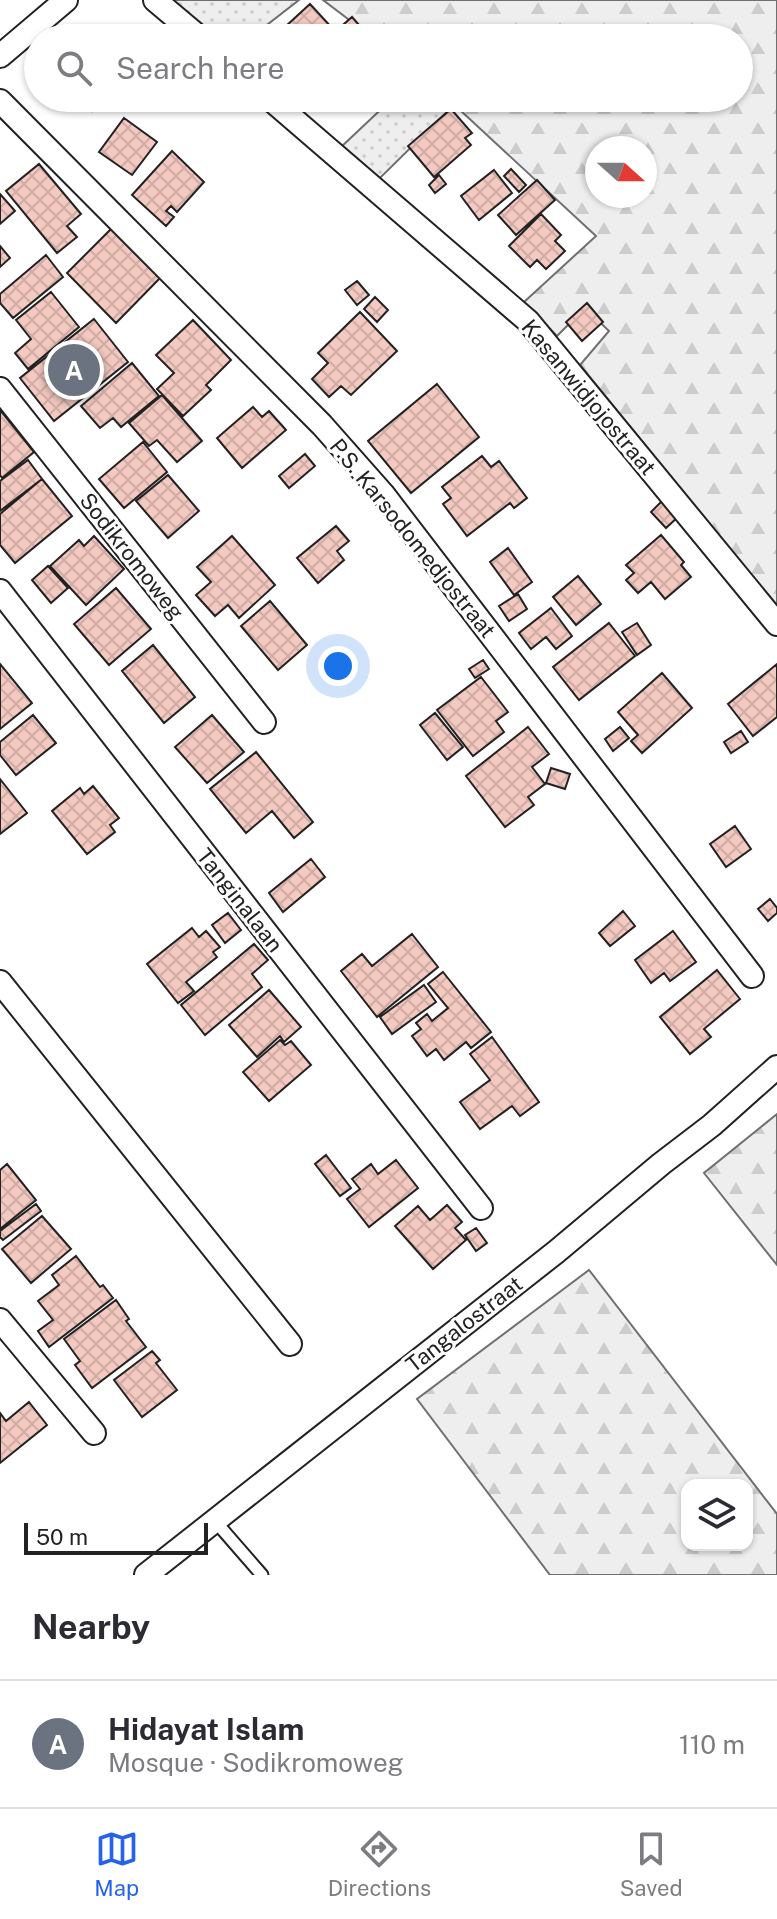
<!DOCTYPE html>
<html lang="en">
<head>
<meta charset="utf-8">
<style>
  :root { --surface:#fff; --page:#f7f7f7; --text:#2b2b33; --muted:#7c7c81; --line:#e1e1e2; --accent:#2563eb }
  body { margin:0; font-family:"Public Sans",sans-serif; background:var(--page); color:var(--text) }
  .controls { position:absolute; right:24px; bottom:24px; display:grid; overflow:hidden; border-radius:16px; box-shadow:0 2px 6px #0004 }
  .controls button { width:72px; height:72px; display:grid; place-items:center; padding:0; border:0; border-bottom:2px solid var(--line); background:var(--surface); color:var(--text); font:40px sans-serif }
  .compass { position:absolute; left:585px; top:136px; width:72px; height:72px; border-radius:50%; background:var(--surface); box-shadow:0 2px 6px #0004; rotate:111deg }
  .scale { position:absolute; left:24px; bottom:20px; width:184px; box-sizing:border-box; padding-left:8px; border:4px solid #222; border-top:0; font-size:22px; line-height:28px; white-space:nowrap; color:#222; -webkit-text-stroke:6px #fff; paint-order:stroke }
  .you { position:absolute; left:338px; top:666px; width:28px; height:28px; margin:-20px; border:6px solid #fff; border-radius:50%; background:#1a73e8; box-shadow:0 0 0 12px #1a73e833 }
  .badge { display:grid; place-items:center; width:52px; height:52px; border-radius:50%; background:var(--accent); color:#fff; font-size:26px; font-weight:700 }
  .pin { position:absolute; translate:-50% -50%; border:4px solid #fff; box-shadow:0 2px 8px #0006 }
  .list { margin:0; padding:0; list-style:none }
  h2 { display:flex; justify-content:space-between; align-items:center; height:104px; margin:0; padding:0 32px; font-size:34px }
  h2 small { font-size:26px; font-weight:400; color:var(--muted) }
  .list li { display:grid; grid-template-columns:52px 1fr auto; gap:24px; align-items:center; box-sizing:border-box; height:128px; padding:0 32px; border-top:2px solid var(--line) }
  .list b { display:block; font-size:30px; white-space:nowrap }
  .list p { margin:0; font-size:26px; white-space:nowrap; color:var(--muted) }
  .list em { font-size:26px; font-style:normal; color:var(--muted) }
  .icon { flex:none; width:44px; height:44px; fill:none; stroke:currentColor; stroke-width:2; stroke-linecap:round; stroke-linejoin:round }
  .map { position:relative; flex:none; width:777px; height:1575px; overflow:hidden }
  .search { position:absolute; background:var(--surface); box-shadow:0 2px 6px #0004; left:24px; right:24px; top:24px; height:88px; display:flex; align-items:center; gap:20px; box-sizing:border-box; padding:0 28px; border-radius:44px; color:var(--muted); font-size:30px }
  .sheet { height:232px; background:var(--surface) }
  nav { display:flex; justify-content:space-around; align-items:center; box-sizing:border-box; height:112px; border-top:2px solid var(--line); background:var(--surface); font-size:22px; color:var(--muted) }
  nav a { display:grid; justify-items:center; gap:4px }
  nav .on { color:var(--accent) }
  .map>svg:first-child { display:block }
  .green { fill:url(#green-dots); stroke:#6f6f6f; stroke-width:2 }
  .forest { fill:url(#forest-firs); stroke:#6f6f6f; stroke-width:2; fill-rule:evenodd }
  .building { fill:url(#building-cross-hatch); stroke:#222; stroke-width:2 }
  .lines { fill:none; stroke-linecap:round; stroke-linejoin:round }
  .service-casing { stroke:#222; stroke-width:15 }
  .minor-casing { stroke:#222; stroke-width:26 }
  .service { stroke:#fff; stroke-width:11 }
  .minor { stroke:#fff; stroke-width:22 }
  .labels { text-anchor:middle; stroke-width:6; stroke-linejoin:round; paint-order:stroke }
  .street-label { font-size:22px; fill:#222; stroke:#fff }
</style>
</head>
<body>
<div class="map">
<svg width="777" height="1575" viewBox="0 0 777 1575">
  <defs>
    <pattern id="green-dots" width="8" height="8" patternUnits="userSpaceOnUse" patternTransform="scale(2)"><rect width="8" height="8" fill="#eee"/><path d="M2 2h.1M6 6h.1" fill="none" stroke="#ccc" stroke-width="1.8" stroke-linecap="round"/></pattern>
    <pattern id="forest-firs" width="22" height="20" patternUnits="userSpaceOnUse" patternTransform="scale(2)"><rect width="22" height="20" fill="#eee"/><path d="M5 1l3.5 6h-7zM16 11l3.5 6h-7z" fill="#ccc"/></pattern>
    <pattern id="building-cross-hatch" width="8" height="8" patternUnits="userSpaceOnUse" patternTransform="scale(2)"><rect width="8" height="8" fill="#f3c9c0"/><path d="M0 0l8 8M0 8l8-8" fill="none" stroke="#d0aca5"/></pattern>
  </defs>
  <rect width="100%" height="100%" fill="#fff"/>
  <path class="green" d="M168,0H299L250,38H212Z
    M393,98H447L454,105L378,180L340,148Z"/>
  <path class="forest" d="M323,0H777V607L580,365L609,331L585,308L557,336L524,302L596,236L447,98H739V38H373ZM597,148H645V196H597Z
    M777,1114V1265L704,1173Z
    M589,1270L777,1514V1575H550L417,1399ZM747,1485V1545H687V1485Z"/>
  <path class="building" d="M310,4L333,29L324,38H273Z
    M352,17L366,33L371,29L379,38H328Z
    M79,98H101L103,100L92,111Z
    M451,109L472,133L465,138L471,145L434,177L408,146Z
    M124,118L157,142L132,175L99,152Z
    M172,151L204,182L177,212L171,206L166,211L174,217L166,226L132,195Z
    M39,164L81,214L67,226L77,237L57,253L6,191Z
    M511,169L526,185L519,192L504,176Z
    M494,170L512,193L479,220L461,196Z
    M439,175L446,184L435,193L429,185Z
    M537,180L555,200L516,235L498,215Z
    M0,194L15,211L0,224Z
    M541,214L561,235L555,241L565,251L546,269L537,260L530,267L509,246Z
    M114,226L163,275L116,323L67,273Z
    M0,246L10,258L0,267Z
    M46,255L63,277L13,318L0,303V294Z
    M357,281L369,295L357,305L345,290Z
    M51,292L79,327L28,369L15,353L31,339L16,320Z
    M375,297L388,310L377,322L364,309Z
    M587,303L603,322L582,341L566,322Z
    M360,312L397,351L351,395L341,386L329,397L312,379L328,363L318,353Z
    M94,319L128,362L54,421L20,378Z
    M193,320L231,360L206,385L211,390L183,416L157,389L174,373L156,355Z
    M132,363L159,396L121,427L113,418L100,428L81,406Z
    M437,384L479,437L411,493L368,441Z
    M162,395L202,441L177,462L157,440L149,446L129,423Z
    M253,407L262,417L269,411L286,430L242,468L217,438Z
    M0,410L34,452L2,478L0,475Z
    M143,442L167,472L124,508L99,479Z
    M305,454L315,466L289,488L279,476Z
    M482,456L491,467L499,461L527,498L514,508L510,503L467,536L443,504L451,498L442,487Z
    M28,460L42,479L0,511V481Z
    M168,475L199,511L168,538L136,501Z
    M42,479L72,516L15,563L0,545V514Z
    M663,500L679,516L666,528L651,512Z
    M336,526L349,541L337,551L344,560L318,583L297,558Z
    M661,535L684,562L681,565L691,577L665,599L651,582L638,593L626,580L634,573L626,565Z
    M94,536L124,569L86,605L50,566L79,540L84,546Z
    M232,536L275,585L239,618L228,605L215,616L196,595L211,582L197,567Z
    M508,548L532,582L514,595L490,562Z
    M48,566L68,588L51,603L32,580Z
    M578,576L601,604L576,625L553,597Z
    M116,588L151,629L109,665L74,624Z
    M518,594L527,609L509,621L499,606Z
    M270,601L307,645L278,670L241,626Z
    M551,608L572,636L556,649L546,637L531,649L519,633Z
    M609,623L635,656L579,700L553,667Z
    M637,623L651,645L637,655L622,632Z
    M153,645L195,697L164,723L122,671Z
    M483,660L489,669L475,678L469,669Z
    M0,664L32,703L0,729Z
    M777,664V717L753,736L728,704Z
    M662,673L692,708L642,753L631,741L638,735L618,712Z
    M481,677L508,712L496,721L504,732L473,756L437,710Z
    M435,713L463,747L447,760L420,725Z
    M33,715L56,743L16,775L0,755V742Z
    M212,715L244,752L207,783L175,747Z
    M528,727L549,754L532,767L545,784L528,797L534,805L505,827L466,776Z
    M620,727L629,738L613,751L605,739Z
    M741,731L748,742L731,753L724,742Z
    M256,752L313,822L294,838L272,811L246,833L210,789Z
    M551,768L570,774L565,789L546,783Z
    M0,779L27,813L0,834Z
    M93,786L119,818L110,825L115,832L87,854L52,811L80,788L84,794Z
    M735,826L751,849L726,867L710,844Z
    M311,859L325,877L283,912L269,893Z
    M770,899L777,908V913L768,921L758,909Z
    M623,911L635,926L610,946L599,933Z
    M228,913L241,930L225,943L212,925Z
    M192,928L199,937L206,931L220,947L213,952L217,957L186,982L194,991L178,1003L147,964Z
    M673,931L696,962L670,981L664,973L651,983L635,960Z
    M412,934L438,967L377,1017L341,971L362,954L372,966Z
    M254,944L268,960L252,974L262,987L205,1035L181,1005Z
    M717,970L740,999L704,1029L711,1037L690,1054L660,1017Z
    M443,972L491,1032L471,1048L466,1042L444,1060L436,1049L427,1056L412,1036L421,1029L416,1023L427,1014L432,1021L448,1008L428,984Z
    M424,985L436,1002L392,1034L380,1017Z
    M269,990L301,1027L284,1042L280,1036L257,1057L229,1025Z
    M492,1037L539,1102L520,1116L512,1106L480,1129L460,1102L490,1080L470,1054Z
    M280,1040L285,1045L291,1041L311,1065L269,1101L243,1072Z
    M326,1155L351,1188L340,1196L315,1164Z
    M396,1160L418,1188L369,1227L347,1199L360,1189L352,1179L371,1164L378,1174Z
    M7,1164L36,1200L0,1229V1170Z
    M36,1204L41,1211L3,1240L0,1237V1231Z
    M447,1205L462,1222L455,1228L466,1240L433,1269L395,1226L418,1206L430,1220Z
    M42,1216L71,1249L31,1283L2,1249Z
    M476,1228L487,1243L476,1251L465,1235Z
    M76,1256L100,1287L103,1285L113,1298L49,1347L38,1331L53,1320L38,1301L59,1285L52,1275Z
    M116,1300L129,1319L126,1321L146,1347L92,1388L75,1365L80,1361L64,1339Z
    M152,1351L160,1360L156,1363L177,1390L142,1417L114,1380Z
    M29,1402L47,1425L0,1463V1413L6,1421Z"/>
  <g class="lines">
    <defs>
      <path id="service" d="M215,1521L262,1575"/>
      <path id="minor" d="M155,0L200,38
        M0,56L66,0
        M269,98L528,321L777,624
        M0,101L322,425L383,494L752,976
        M0,389L264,722
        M0,591L481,1208
        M0,982L290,1344
        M0,1320L94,1433
        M146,1575L556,1252L661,1164L712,1125L777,1067"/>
    </defs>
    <use href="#service" class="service-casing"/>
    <use href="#minor" class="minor-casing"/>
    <use href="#service" class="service"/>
    <use href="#minor" class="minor"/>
  </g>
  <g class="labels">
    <g class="street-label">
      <text transform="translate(589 397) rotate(50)" y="8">Kasanwidjojostraat</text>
      <text transform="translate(413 538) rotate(51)" y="8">P.S. Karsodomedjostraat</text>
      <text transform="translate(132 556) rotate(52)" y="8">Sodikromoweg</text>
      <text transform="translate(240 900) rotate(52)" y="8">Tanginalaan</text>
      <text transform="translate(464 1324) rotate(-38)" y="8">Tangalostraat</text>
    </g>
  </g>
</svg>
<div class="controls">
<button><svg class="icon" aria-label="layers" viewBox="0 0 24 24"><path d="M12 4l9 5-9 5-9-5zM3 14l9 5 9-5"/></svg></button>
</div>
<svg class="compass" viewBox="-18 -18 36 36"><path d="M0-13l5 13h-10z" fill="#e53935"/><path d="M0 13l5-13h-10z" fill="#7c7c81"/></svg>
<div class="scale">50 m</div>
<div class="you"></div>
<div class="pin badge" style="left:74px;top:370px;background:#6b7280">A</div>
<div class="search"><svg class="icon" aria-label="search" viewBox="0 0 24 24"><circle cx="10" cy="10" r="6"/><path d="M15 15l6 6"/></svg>Search here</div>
</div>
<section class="sheet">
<h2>Nearby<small></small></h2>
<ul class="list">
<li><span class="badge" style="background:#6b7280">A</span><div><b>Hidayat Islam</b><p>Mosque · Sodikromoweg</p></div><em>110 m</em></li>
</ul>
</section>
<nav>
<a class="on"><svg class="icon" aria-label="map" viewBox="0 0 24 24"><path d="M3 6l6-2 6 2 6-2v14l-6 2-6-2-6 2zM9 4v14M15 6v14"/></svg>Map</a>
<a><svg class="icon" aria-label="directions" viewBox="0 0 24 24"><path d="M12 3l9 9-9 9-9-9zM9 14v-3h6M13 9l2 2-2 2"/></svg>Directions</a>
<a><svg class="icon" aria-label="saved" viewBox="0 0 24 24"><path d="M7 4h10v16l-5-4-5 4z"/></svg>Saved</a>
</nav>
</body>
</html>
